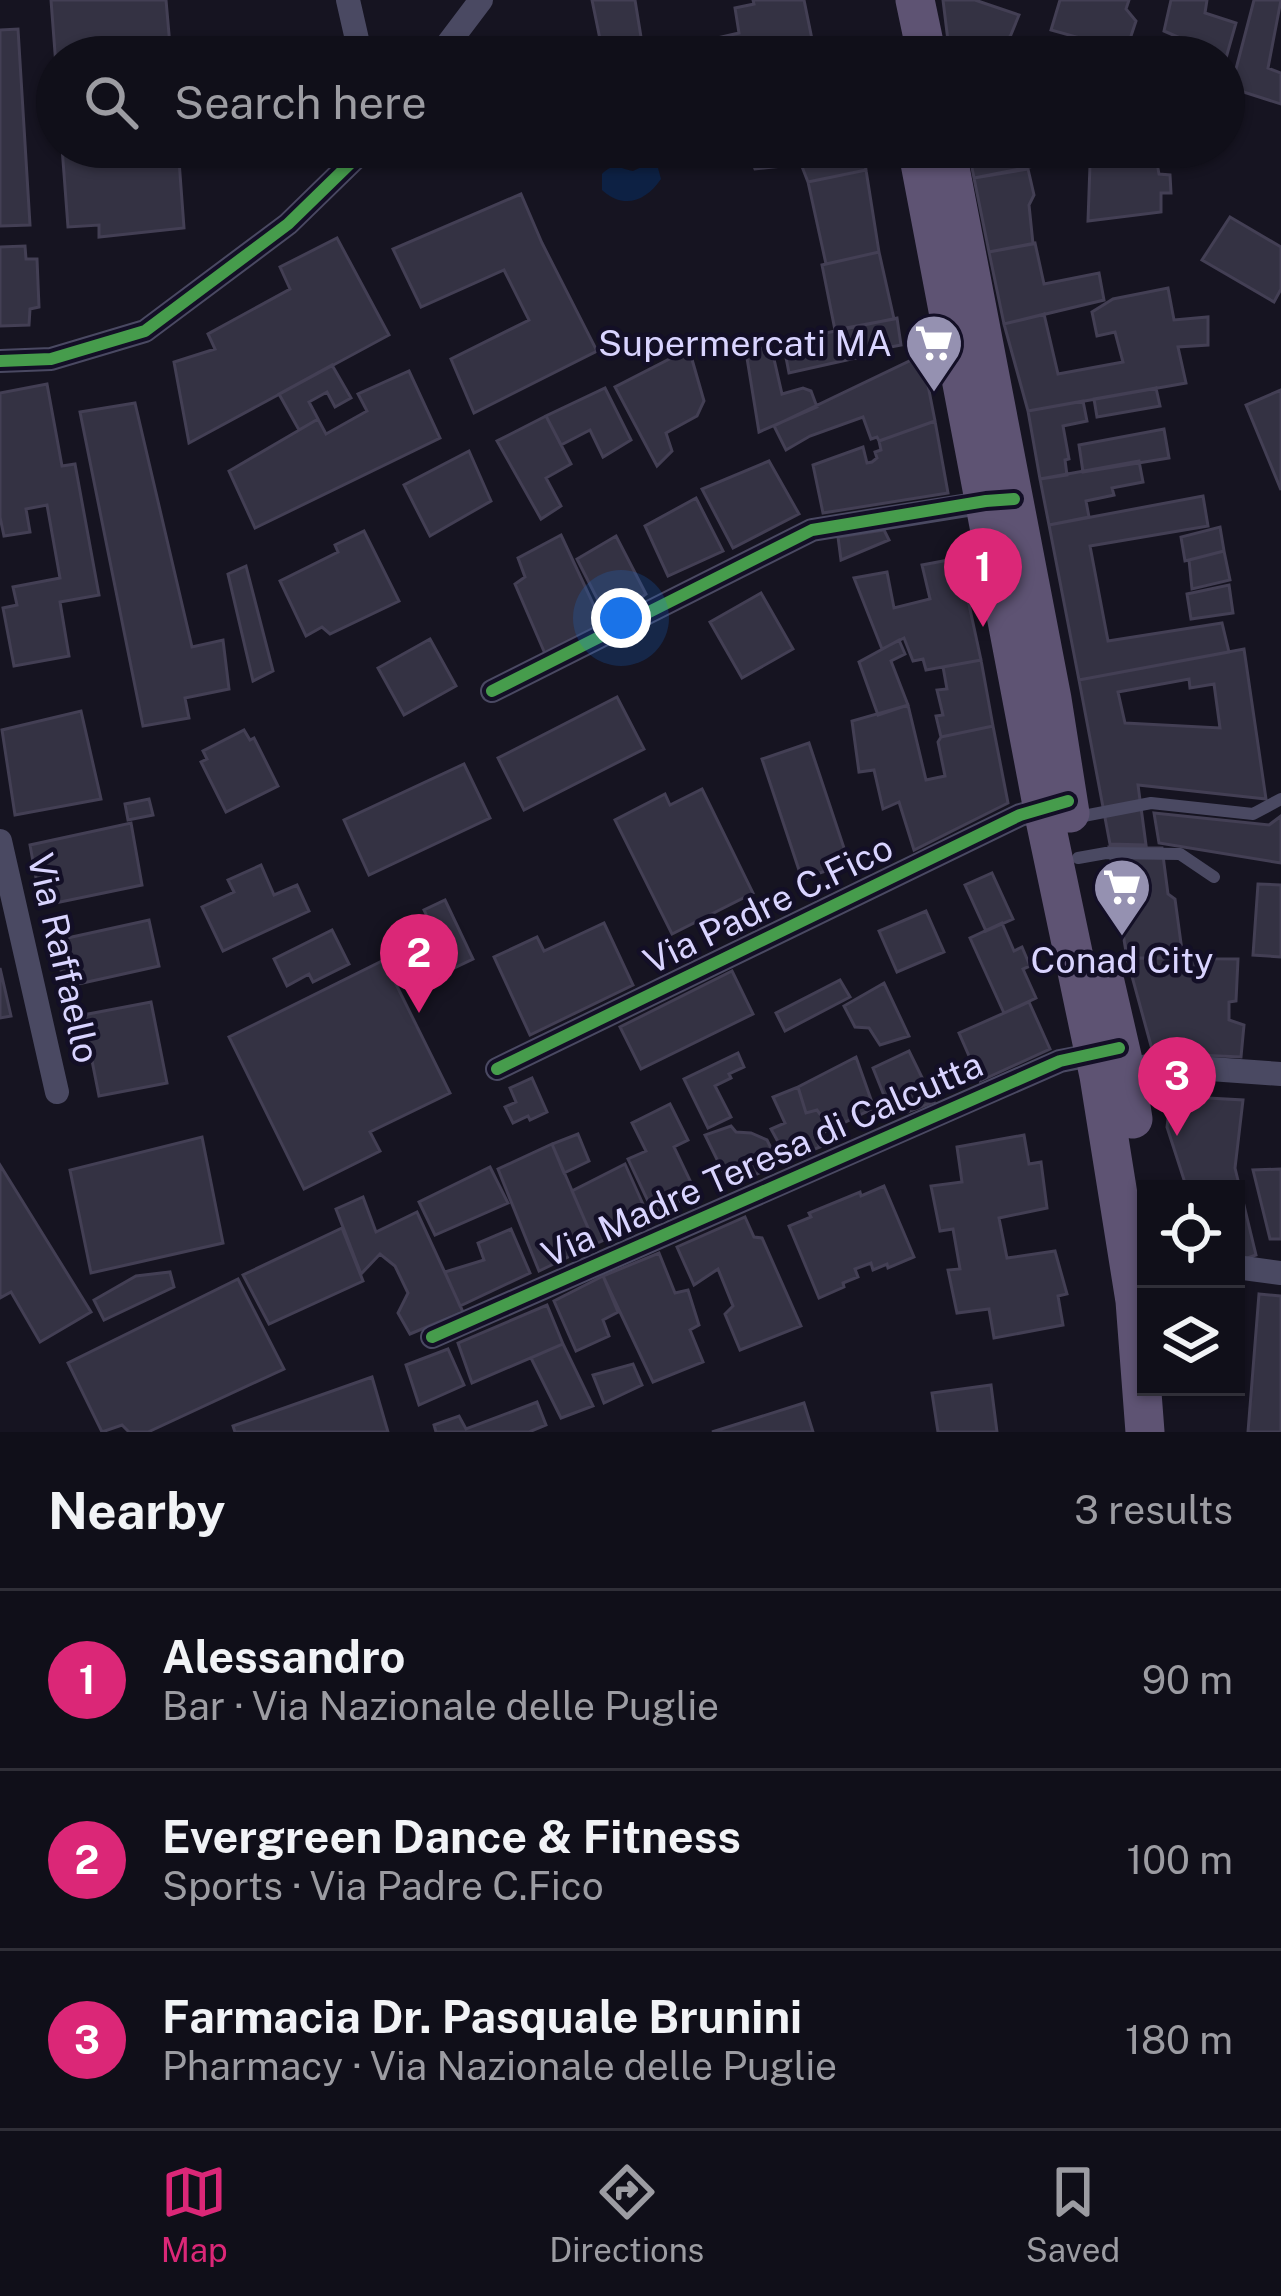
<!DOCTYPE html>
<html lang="en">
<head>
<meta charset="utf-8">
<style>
  :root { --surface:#100f19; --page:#1e1d26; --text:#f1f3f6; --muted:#9c9ca2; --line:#302f38; --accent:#db2777 }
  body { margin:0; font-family:"Public Sans",sans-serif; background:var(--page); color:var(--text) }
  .controls { position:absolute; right:36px; bottom:36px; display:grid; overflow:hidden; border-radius:0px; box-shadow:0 3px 9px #0004 }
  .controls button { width:108px; height:108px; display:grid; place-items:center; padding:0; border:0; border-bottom:3px solid var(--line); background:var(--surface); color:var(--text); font:60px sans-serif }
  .you { position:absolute; left:621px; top:618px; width:42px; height:42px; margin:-30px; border:9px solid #fff; border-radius:50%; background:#1a73e8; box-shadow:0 0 0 18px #1a73e833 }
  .badge { display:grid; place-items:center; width:78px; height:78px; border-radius:50%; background:var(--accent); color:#fff; font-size:39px; font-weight:700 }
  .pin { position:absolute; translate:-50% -99px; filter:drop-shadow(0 3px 6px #0008) }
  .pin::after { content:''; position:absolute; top:63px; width:42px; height:36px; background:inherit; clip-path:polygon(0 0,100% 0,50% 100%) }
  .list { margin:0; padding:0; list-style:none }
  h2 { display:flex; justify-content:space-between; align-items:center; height:156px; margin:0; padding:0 48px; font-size:51px }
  h2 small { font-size:39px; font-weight:400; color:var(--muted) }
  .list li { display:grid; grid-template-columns:78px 1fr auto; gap:36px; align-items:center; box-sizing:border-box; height:180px; padding:0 48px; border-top:3px solid var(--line) }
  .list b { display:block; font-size:45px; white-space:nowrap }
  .list p { margin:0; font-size:39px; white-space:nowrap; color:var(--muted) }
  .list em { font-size:39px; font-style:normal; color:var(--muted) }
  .icon { flex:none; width:66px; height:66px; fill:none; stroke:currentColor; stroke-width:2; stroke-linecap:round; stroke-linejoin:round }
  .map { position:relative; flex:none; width:1281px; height:1432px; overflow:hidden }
  .search { position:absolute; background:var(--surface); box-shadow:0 3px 9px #0004; left:36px; right:36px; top:36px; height:132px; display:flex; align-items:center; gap:30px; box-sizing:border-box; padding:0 42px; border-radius:66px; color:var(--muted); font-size:45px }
  .sheet { height:696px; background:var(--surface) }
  nav { display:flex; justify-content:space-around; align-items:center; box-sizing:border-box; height:168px; border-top:3px solid var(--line); background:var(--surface); font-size:33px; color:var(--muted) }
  nav a { display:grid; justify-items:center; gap:6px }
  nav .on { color:var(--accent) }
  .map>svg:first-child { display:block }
  .water { fill:#0d2144 }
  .building { fill:#343243; stroke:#433f54; stroke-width:3; fill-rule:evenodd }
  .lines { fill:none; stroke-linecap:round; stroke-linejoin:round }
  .lane { stroke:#4a4962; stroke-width:12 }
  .street { stroke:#4a4962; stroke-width:24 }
  .primary { stroke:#5e5373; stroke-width:39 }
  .cycleway-casing { stroke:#130f26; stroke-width:20 }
  .cycleway { stroke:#469c4c; stroke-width:12 }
  .labels { text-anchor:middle; stroke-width:9; stroke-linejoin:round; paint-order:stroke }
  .poi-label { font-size:36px; fill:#d9d4ff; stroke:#130f26; text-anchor:end }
  .street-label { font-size:36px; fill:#d9d4ff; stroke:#130f26 }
</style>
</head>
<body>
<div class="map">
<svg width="1281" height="1432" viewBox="0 0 1281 1432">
  <rect width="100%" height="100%" fill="#161421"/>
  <path class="water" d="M650,163L658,168L661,179C646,201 624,210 602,190V174C615,161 620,169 633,171Z"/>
  <path class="building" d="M51,0H166L171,57H57V79Z
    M592,0H635L641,37L601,44Z
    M753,0H804L815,54L797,57H689L687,45L739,33L735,8L754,4Z
    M943,0H975L1019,15L1010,37L990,42L991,57H950Z
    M1060,0H1129L1126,9L1136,21L1126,51L1051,30Z
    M1171,0H1207L1205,13L1236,23L1224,65V57H1206L1208,50L1164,31Z
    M1254,0H1281L1268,68L1281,73V104L1231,88Z
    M18,29L30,225L0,226V30Z
    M62,147H178L184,228L99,237V225L68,227Z
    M720,147H862L866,170L808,182L801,164L755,169L750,156L722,161Z
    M968,147H1047L1044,164L974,178Z
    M1157,163L1159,174L1170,175L1171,193H1161V212L1088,221L1090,165Z
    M1028,169L1034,195L1029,205L1033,244L989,252L974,178Z
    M866,170L879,252L826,264L808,182Z
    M521,194L542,243L597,351L474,413L451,359L529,320L504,270L421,307L393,249Z
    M1230,217L1281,247V289L1274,302L1202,260Z
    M337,238L389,335L189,443L174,362L215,349L208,334L290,289L280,267Z
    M1035,243L1044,284L1099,273L1104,300L1004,324L989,252Z
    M25,246L26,259H37L39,307L30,309L29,325L0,326V247Z
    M879,252L894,319L835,330L822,265Z
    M1168,288L1174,320L1208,317V345L1178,347L1186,383L1028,411L1004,324L1044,314L1058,374L1123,362L1115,332L1097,336L1092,312L1113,299Z
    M897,318L901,345L859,353L860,357L789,373L783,342Z
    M771,346L782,394L803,388L811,391L817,407L759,432L746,352Z
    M689,349L704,401L697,416L666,433L672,451L657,466L615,387Z
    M922,355L935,421L879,441L877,437L871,439L863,417L810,436L786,450L774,426Z
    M332,365L351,398L335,407L327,392L309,402L318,419L299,430L279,394Z
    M409,371L440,438L255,528L229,471L318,419L326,434L367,411L358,394Z
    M47,384L62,466L75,464L99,595L60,602L69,656L14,666L3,608L17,605L13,587L60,578L47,505L26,509L30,532L4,536L0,517V393Z
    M605,388L631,440L603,457L590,430L561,445L546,416Z
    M1156,388L1160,406L1097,417L1094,399Z
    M1281,390V490L1246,405Z
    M1083,401L1087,421L1063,426L1069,459L1065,460L1067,475L1040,479L1028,411Z
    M135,403L192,647L223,640L229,689L185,698L189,718L143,726L80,412Z
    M546,416L571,464L546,478L561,506L541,519L497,441Z
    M935,421L948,493L823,513L813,465L863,447L867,463L872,462L877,458L875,452L881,450L879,441Z
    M1164,429L1169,458L1083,472L1079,445Z
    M469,451L491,501L430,536L404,485Z
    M769,461L799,514L733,548L702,489Z
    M1139,461L1143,482L1112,488L1114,495L1086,501L1089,517L1049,525L1040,479Z
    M1203,496L1208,526L1090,546L1108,641L1222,623L1229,652L1079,680L1049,525Z
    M696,498L723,551L668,576L645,526Z
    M1220,527L1224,551L1185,561L1181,537Z
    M884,530L889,540L841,560L838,537Z
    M364,531L399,601L330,634L322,627L306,636L280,581L338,552L335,545Z
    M561,535L603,625L546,656L515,584L525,577L518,558Z
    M616,536L646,594L609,622L577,559Z
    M1224,551L1230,580L1192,589L1189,560Z
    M959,558L981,660L926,670L923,659L913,661L904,638L882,649L854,578L887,572L894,608L930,599L922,565Z
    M246,566L273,671L253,681L228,574Z
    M1229,585L1233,613L1191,619L1187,594Z
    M761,593L793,649L742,678L710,622Z
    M430,639L456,686L404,715L378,668Z
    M899,640L905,654L891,661L908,705L878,715L859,662Z
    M1244,649L1266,799L1138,785L1146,845L1110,844L1079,680ZM1189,679L1190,688L1214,684L1220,728L1125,723L1118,692Z
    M981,660L993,726L941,737L936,716L943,715L937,690L947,689L943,667Z
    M617,697L644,749L524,810L498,758Z
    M908,705L926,780L945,776L938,742L941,737L993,726L1008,803L914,850L899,802L883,809L874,770L859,772L852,721Z
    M81,711L101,799L15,815L2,730Z
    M244,730L250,740L254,738L278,786L226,812L201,762L207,759L203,751Z
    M809,743L849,863L802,879L762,759Z
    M464,764L490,818L369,875L344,820Z
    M702,789L753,893L672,934L615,820L665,794L670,805Z
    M149,799L153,815L128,820L125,804Z
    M1154,813L1269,825L1281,816V863L1159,843Z
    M131,823L142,885L41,906L30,845Z
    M1109,847L1162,848L1168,894L1175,899L1183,958H1127Z
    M261,865L274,895L297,885L309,911L223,951L202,907L234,892L228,880Z
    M992,873L1013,919L986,931L965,885Z
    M1258,884L1281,885V957L1253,955Z
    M445,900L473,959L452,969L424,910Z
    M926,911L944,952L897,972L879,931Z
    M149,920L159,966L65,987L54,941Z
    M604,923L633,985L530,1035L494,957L537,937L544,951Z
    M1002,923L1014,951L1022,947L1030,966L1023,969L1036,998L1004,1013L970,938Z
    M332,930L349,964L313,982L309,974L287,986L274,959Z
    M1127,958L1238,959L1236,1001L1229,1002V1020L1244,1025L1241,1057L1153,1053Z
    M384,960L450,1093L370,1132L380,1151L304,1189L229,1037Z
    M0,968L11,1016L0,1018Z
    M732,971L753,1014L641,1069L620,1027Z
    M840,980L850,997L785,1031L776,1013Z
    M884,983L909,1036L880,1045L869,1028L855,1027L844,1006Z
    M151,1002L167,1083L99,1096L83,1015Z
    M1029,1002L1050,1049L980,1081L959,1033Z
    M909,1051L934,1102L908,1112L900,1099L887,1103L873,1068Z
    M738,1053L744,1067L729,1074L731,1078L715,1086L731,1117L708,1128L684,1079Z
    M856,1057L874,1108L831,1129L817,1110L806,1113L798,1087Z
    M532,1078L547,1112L530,1120L528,1116L513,1123L505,1107L516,1102L510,1088Z
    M798,1087L806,1113L817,1110L831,1129L815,1137L820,1147L788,1160L771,1129L785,1123L773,1097Z
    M1171,1096L1243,1100L1235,1168L1256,1255L1236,1262V1189H1187L1167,1127Z
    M670,1104L688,1140L674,1147L696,1193L654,1214L628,1159L646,1151L632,1123Z
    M731,1126L736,1132L751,1133L767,1140L779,1164L730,1186L705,1135Z
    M578,1134L589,1161L564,1173L552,1144Z
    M1024,1135L1029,1164L1041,1162L1047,1208L999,1218L1007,1258L1055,1251L1067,1294L1058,1296L1063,1325L994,1338L989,1309L957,1313L948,1270L960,1269L953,1229L940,1231L931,1186L962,1182L957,1147Z
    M202,1137L223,1243L91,1273L70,1170Z
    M552,1144L595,1244L539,1271L498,1169Z
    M625,1164L650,1220L595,1244L572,1191Z
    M0,1165L91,1312L40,1342L11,1292L0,1298Z
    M490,1167L508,1203L435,1235L419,1202Z
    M1281,1169V1239H1270L1253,1170Z
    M884,1186L914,1257L888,1268L887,1264L873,1270L871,1263L855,1269L858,1277L843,1283L844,1287L819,1298L789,1226L811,1217L809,1213L860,1192L861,1196Z
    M363,1197L376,1232L417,1212L463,1312L410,1334L398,1313L408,1293L395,1266L380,1254L361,1274L336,1209Z
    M745,1217L754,1237L762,1238L801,1326L740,1350L725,1314L733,1306L718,1269L694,1285L677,1247Z
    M342,1228L363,1281L269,1324L243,1275Z
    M511,1229L530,1273L460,1306L445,1272L484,1260L478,1243Z
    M659,1253L675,1293L688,1290L699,1325L690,1330L703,1362L653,1382L603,1276Z
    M170,1272L174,1287L104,1320L94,1300L136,1276Z
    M603,1276L618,1312L603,1320L609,1336L576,1351L554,1301Z
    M238,1279L284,1369L148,1432H129L122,1425L102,1432L68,1363Z
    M1259,1294L1281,1296V1432H1248Z
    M547,1305L563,1344L472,1383L458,1343Z
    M563,1344L593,1406L561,1418L531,1358Z
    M448,1349L464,1385L419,1405L406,1365Z
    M633,1364L642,1385L604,1403L593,1375Z
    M372,1377L388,1432H235L233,1426Z
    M991,1385L997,1432H938L932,1393Z
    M537,1402L546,1425L529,1432H436L434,1425L459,1416L466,1429Z
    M804,1403L813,1432H712Z"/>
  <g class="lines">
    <path class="lane" d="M1073,818L1151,803L1253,814L1281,799
      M1078,858L1106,853L1180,854L1214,877"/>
    <path class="street" d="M348,0L361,57
      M438,57L481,0
      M0,361L51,359L145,331L288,224L367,147
      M492,691L812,530L993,501
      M0,841L57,1092
      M497,1069L1020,815L1053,806
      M1113,1072L1154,1065L1281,1074
      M1236,1267L1281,1273
      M432,1337L1060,1061L1102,1053"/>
    <path class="primary" d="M915,0L927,57
      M917,147L1043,810L1099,1076L1135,1301L1145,1432
      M946,147L1052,699L1070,813
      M1105,982L1125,1069L1133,1119"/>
    <defs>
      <path id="cycleway" d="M0,361L51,359L145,331L288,224L367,147
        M492,691L812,530L986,501L1014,499
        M497,1069L1020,815L1068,801
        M432,1337L1060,1061L1119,1048"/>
    </defs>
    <use href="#cycleway" class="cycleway-casing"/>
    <use href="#cycleway" class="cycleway"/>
  </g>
  <defs>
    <symbol id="supermarket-pin" viewBox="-11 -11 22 30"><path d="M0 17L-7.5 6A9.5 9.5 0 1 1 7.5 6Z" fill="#9591b1" stroke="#130f26"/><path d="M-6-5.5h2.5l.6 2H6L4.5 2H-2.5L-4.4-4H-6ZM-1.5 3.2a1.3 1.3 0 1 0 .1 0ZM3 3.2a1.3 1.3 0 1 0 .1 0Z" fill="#fff"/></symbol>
  </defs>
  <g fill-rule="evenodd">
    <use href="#supermarket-pin" x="901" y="310" width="66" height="90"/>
    <use href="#supermarket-pin" x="1089" y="854" width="66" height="90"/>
  </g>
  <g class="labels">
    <g class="poi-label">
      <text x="892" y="356">Supermercati MA</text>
      <text x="1122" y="973" text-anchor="middle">Conad City</text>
    </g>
    <g class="street-label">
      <text transform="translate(768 904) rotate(-26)" y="13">Via Padre C.Fico</text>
      <text transform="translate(64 958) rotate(77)" y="13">Via Raffaello</text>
      <text transform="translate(762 1159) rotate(-24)" y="13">Via Madre Teresa di Calcutta</text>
    </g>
  </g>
</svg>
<div class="controls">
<button><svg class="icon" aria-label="locate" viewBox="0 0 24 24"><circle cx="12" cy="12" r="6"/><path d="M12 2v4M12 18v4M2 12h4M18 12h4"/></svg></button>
<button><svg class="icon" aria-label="layers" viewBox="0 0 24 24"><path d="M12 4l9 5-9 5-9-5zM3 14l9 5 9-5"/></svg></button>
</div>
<div class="you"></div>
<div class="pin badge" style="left:983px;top:627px">1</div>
<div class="pin badge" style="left:419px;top:1013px">2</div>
<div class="pin badge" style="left:1177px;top:1136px">3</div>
<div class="search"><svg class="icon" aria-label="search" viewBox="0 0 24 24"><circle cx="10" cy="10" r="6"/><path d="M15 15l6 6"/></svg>Search here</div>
</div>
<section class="sheet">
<h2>Nearby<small>3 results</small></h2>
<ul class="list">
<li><span class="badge">1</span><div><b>Alessandro</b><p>Bar · Via Nazionale delle Puglie</p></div><em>90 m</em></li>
<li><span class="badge">2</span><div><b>Evergreen Dance &amp; Fitness</b><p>Sports · Via Padre C.Fico</p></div><em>100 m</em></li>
<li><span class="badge">3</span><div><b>Farmacia Dr. Pasquale Brunini</b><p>Pharmacy · Via Nazionale delle Puglie</p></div><em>180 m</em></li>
</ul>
</section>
<nav>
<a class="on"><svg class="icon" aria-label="map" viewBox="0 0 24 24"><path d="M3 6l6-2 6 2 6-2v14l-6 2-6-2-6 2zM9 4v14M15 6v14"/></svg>Map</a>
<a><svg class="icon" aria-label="directions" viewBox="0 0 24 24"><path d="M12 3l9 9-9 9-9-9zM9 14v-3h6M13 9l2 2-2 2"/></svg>Directions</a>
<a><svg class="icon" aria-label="saved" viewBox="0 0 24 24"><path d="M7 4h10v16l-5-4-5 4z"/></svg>Saved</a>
</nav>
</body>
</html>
